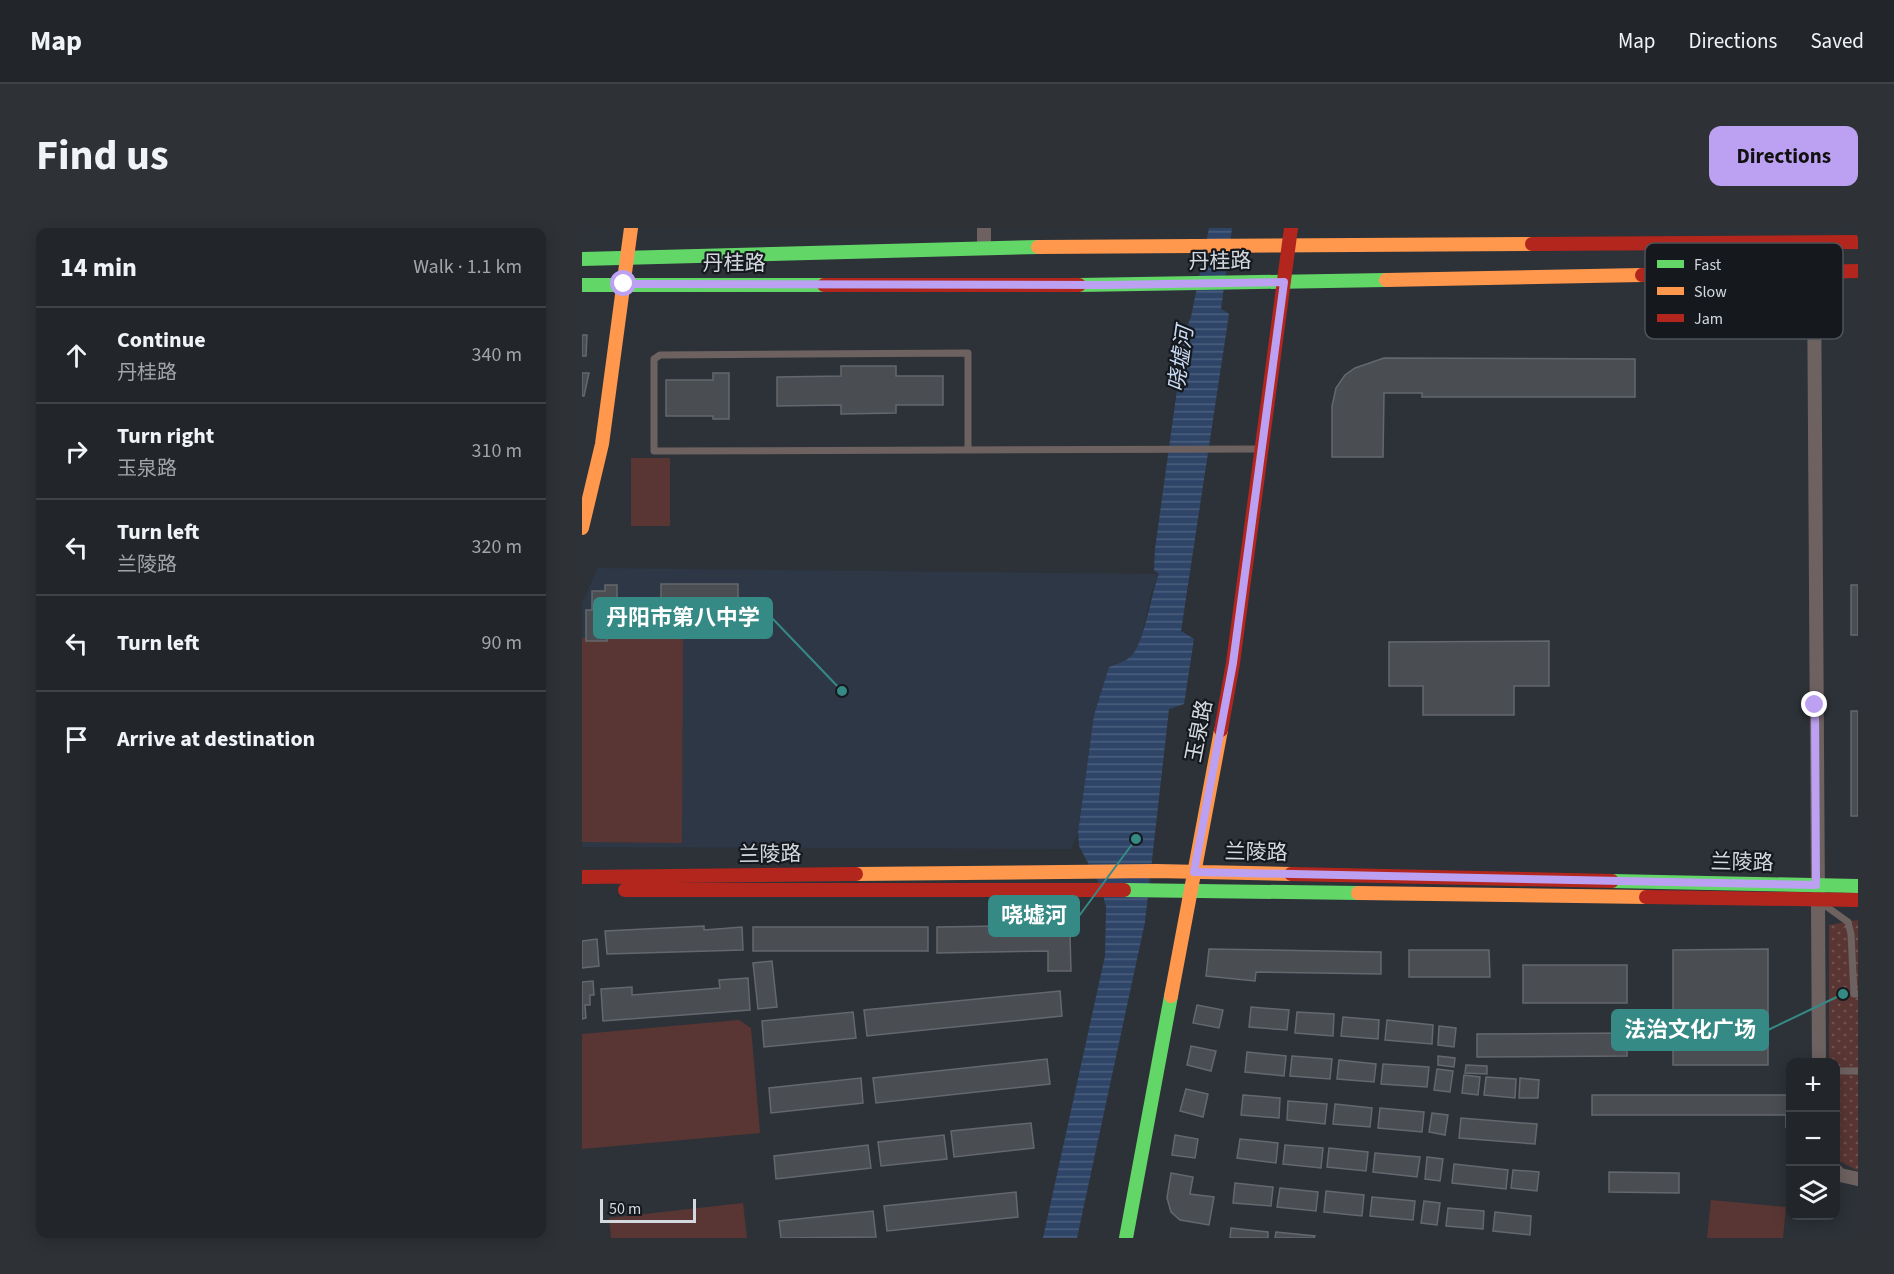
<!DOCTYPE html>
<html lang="en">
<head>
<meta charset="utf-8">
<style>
  :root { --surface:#22262a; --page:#2e3236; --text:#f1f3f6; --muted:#a2a5a8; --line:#3f4347; --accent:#bca0f2 }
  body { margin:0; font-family:"Source Sans 3","Noto Sans SC",sans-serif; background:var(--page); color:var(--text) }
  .controls { position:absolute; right:18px; bottom:18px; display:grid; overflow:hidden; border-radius:12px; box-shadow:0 3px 15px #0003 }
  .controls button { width:54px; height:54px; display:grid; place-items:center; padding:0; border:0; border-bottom:2px solid var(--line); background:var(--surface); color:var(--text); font:30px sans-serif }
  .scale { position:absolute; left:18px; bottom:15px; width:96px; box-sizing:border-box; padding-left:6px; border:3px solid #d4d9e0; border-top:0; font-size:16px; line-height:21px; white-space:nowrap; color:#d4d9e0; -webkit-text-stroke:4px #15191e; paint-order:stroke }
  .stop { position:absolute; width:18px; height:18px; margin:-14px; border:4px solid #bca0f2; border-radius:50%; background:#fff }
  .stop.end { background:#bca0f2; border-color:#fff; box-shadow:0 2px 6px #0008 }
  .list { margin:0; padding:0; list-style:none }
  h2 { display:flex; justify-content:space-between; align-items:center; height:78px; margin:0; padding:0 24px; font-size:26px }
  h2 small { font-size:20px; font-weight:400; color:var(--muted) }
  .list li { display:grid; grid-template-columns:39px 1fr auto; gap:18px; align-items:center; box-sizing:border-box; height:96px; padding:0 24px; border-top:2px solid var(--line) }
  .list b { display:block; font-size:22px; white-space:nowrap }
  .list p { margin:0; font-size:20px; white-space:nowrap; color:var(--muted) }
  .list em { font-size:20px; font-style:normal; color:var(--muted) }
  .icon { flex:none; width:33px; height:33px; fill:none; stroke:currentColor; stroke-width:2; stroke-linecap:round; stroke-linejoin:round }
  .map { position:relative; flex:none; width:1276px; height:1010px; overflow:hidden; border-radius:12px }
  header { display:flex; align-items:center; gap:36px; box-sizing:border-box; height:84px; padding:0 30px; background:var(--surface); border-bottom:2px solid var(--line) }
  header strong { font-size:28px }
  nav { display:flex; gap:33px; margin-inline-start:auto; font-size:21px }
  .intro { display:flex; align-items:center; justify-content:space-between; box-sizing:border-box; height:144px; padding:0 36px }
  h1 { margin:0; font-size:42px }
  .button { padding:15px 27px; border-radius:12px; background:var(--accent); color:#111; font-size:21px; font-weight:700 }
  main { display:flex; gap:36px; padding:0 36px }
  aside { flex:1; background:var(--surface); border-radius:12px; box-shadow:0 3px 15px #0003 }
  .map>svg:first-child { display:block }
  .built { fill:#2d3746 }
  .green { fill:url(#green-dots) }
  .pitch { fill:#593633 }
  .water { fill:url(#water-rules) }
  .building { fill:#4a4e53; stroke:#64686e; stroke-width:1.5 }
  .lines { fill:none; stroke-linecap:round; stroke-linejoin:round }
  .lane { stroke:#6e6261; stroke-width:7 }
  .street { stroke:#6e6261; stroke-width:14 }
  .fast { stroke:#63d668; stroke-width:14 }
  .slow { stroke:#ff974d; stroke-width:14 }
  .jam { stroke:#b3261e; stroke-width:14 }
  .route { stroke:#bca0f2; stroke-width:8 }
  .labels { text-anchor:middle; stroke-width:4.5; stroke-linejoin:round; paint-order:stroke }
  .street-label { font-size:21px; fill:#d4d9e0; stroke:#15191e }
  .water-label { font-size:22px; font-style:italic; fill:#c8d9f3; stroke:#15191e }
  .key { fill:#15191e; stroke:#4e5358; stroke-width:1.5 }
  .key-label { font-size:16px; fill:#d4d9e0 }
  .leader { fill:none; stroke:#368a85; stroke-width:2 }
  .callout-dot { fill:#368a85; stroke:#15191e; stroke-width:2 }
  .callout { fill:#368a85; stroke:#368a85; stroke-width:2 }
  .callout-label { font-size:22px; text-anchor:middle; font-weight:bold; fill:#fff }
</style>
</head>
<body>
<header>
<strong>Map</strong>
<nav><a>Map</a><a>Directions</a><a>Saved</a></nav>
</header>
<div class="intro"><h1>Find us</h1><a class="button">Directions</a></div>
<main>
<aside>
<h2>14 min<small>Walk · 1.1 km</small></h2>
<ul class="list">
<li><svg class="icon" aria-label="ahead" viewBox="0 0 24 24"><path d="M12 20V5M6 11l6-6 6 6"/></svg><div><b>Continue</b><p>丹桂路</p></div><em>340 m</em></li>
<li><svg class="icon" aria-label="right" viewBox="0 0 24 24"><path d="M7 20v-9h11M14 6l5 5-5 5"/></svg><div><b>Turn right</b><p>玉泉路</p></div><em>310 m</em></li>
<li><svg class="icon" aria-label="left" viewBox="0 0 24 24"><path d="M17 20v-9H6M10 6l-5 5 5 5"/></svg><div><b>Turn left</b><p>兰陵路</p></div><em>320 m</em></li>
<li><svg class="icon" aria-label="left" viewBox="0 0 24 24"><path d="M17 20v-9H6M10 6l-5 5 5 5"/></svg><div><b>Turn left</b></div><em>90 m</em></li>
<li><svg class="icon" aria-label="arrive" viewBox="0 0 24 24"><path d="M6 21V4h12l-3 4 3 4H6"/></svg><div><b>Arrive at destination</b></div></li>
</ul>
</aside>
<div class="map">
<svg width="1276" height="1010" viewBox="0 0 1276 1010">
  <defs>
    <pattern id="green-dots" width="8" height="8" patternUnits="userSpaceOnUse" patternTransform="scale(1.5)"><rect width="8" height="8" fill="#593633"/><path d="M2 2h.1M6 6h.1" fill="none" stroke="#705250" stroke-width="1.8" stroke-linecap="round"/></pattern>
    <pattern id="water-rules" width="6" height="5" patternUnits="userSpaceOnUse" patternTransform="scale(1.5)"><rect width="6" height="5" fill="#2f4568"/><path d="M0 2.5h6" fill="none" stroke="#4c5f7d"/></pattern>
  </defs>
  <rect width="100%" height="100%" fill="#2d3238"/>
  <path class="built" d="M16,340L577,346L569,365L557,420L548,430L527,439L512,487L496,605L489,621L0,619V375Z"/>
  <path class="green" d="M1276,692V942H1274L1254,931V834H1247V697Z"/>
  <path class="pitch" d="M49,230H88V298H49Z
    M0,410H101L100,615L0,614Z
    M157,792L169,800L178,905L0,921V806Z
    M1129,972L1204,979L1201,1010H1125Z
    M161,975L165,1010H29L27,990Z"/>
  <path class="water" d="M627,0H650L639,81L647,86L599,403L612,411L602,476L587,481L563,694L495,1010H461L523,728L524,679L519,659L497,618L496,605L512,487L527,439C534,436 543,434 548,429C562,419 569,365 577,346L572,342L573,321L603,104L609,89Z"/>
  <path class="building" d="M0,107H5L4,128H0Z
    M802,130L1053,131V169H840V165H802L801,229H750V178L754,160L763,147L773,140Z
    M259,138H314V148H361V177H314V185L259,186V177L195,178V149L259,148Z
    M0,145H7L2,168H0Z
    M131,145H147V191H131V188H84V152H131Z
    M79,356H156V382H115V390H80V399L25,398V413H4V382H10V363H23V357H35V371H79Z
    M1269,357H1276V407H1269Z
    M967,413V458H932V487H841V458H807V414Z
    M1269,483H1276V588H1269Z
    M481,697L488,707L489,743H466V723L355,725V699Z
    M122,698V702L160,699L161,722L25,726L23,703Z
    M171,699H346V723H171Z
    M15,711L17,738L0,740V713Z
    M627,721L799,724V746L674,744L673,753L624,748Z
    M1186,721V837H1091V722Z
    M827,722H907L908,749H827Z
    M190,733L195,779L176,781L171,735Z
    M941,737H1045V775H941Z
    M166,750L168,782L21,793L19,761L50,759V767L138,760L137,752Z
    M11,753L12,767H8V777H3L4,790L0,791V754Z
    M478,763L480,788L285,808L282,782Z
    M615,777L641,782L637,800L611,795Z
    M669,779L707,782L705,802L667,799Z
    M271,784L274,810L182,819L180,793Z
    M715,784L752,786L751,808L713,805Z
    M761,789L797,792L796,811L759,808Z
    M805,792L851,797L850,816L803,812Z
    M857,798L874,800L872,819L856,817Z
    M1045,805V828L895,829V806Z
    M609,818L634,823L629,843L605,837Z
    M665,824L704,828L702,848L663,844Z
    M710,828L750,831L748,851L708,848Z
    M856,828L873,830L872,839L856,837Z
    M465,831L468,856L294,875L291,850Z
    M757,832L794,836L792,854L755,851Z
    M801,836L847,839L845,859L799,856Z
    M884,837L905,838V846L883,845Z
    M855,841L871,843L868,864L852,862Z
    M882,847L898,849L896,867L880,865Z
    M904,849L934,851L933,870L902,867Z
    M279,850L281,875L189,885L187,860Z
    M938,850L957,852L956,870H937Z
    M604,861L626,866L621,889L598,883Z
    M661,867L698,870L697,890L659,887Z
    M1010,867H1207L1208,899H1204V887H1010Z
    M706,873L745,876L743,896L705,892Z
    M753,876L790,880L788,899L751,896Z
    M798,880L842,884L840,904L796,900Z
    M850,885L866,887L863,907L847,904Z
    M879,890L955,896L953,916L877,910Z
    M449,895L452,920L372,929L369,903Z
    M362,907L365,931L299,938L296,914Z
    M593,907L616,911L613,930L590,927Z
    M658,911L696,915L694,935L655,930Z
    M286,917L289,940L194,951L192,928Z
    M703,917L741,920L739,940L701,936Z
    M747,920L786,924L784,943L745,939Z
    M793,925L838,929L835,949L791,944Z
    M845,929L861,931L858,953L843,951Z
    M872,936L926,942L924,961L870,955Z
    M931,942L957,944L955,963L929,960Z
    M1027,944L1097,945V965L1027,964Z
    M589,945L611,949L608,966L632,969L627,997L598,992L589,984L585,970Z
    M653,955L691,959L689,978L651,975Z
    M698,960L736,964L734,983L695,979Z
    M744,963L782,967L780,988L742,984Z
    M434,964L436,989L305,1003L302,978Z
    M790,969L833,973L831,992L788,988Z
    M842,973L858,975L855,997L839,995Z
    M866,980L902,983L901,1001L864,998Z
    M291,983L294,1009L199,1010L197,993Z
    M913,984L949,988L948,1007L911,1003Z
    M649,1000L686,1004V1010H648Z
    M694,1004L733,1008L732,1010H693Z"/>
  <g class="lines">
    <path class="lane" d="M386,222V125L78,127L72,131V223L677,221
      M1241,676L1266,694L1269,706L1272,766H1276
      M1254,843H1276"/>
    <path class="street" d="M402,0V20
      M1232,44L1237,834
      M1254,943L1258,947L1276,951"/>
    <path class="fast" d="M0,31L456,19
      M0,57H242
      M497,57L804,52
      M1030,653L1276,658
      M542,662L776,665
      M544,1010L589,768"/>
    <path class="slow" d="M456,19L950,16
      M804,52L1060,47
      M0,300L20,216L49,0
      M274,646L574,643L709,646
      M776,665L1064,669
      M589,768L639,502"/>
    <path class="jam" d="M950,16L1276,14
      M1060,47L1276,43
      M242,57H497
      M639,502L651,435L709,0
      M709,646L1030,653
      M0,649L274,646
      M43,662H542
      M1064,669L1276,672"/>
  </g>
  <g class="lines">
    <path class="route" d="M42,56L524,57L702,54L651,435L612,644L1234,657L1233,477"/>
  </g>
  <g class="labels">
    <g class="street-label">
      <text transform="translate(638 33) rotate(-1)" y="7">丹桂路</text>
      <text x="152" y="42">丹桂路</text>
      <text transform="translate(617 503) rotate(-79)" y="7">玉泉路</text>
      <text transform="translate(674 624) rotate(1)" y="7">兰陵路</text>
      <text transform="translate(188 626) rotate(-1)" y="7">兰陵路</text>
      <text transform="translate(1160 634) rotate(1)" y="7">兰陵路</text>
    </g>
    <g class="water-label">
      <text transform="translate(598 131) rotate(-82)" y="8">哓墟河</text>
    </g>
  </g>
  <rect x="1063" y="15" width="198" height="96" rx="9" class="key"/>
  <rect x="1075" y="32" width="27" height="8" fill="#63d668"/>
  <rect x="1075" y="59" width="27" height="8" fill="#ff974d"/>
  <rect x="1075" y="86" width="27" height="8" fill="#b3261e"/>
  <g class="key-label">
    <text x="1112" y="42">Fast</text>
    <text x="1112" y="69">Slow</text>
    <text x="1112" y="96">Jam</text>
  </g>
  <path class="leader" d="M260 463L190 390M554 611L497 688M1261 766L1186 802"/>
  <g class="callout-dot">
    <circle cx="260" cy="463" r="6"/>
    <circle cx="554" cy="611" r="6"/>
    <circle cx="1261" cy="766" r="6"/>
  </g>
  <g class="callout">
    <rect x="12" y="370" width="178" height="40" rx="6"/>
    <rect x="407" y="668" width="90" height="40" rx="6"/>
    <rect x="1030" y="782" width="156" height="40" rx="6"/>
  </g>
  <g class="callout-label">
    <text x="101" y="397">丹阳市第八中学</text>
    <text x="452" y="695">哓墟河</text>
    <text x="1108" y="809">法治文化广场</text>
  </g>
</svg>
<div class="controls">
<button>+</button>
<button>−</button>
<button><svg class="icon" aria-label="layers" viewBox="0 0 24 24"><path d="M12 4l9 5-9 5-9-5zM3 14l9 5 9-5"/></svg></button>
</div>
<div class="scale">50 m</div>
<div class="stop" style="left:42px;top:56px"></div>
<div class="stop end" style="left:1233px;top:477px"></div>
</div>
</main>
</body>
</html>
